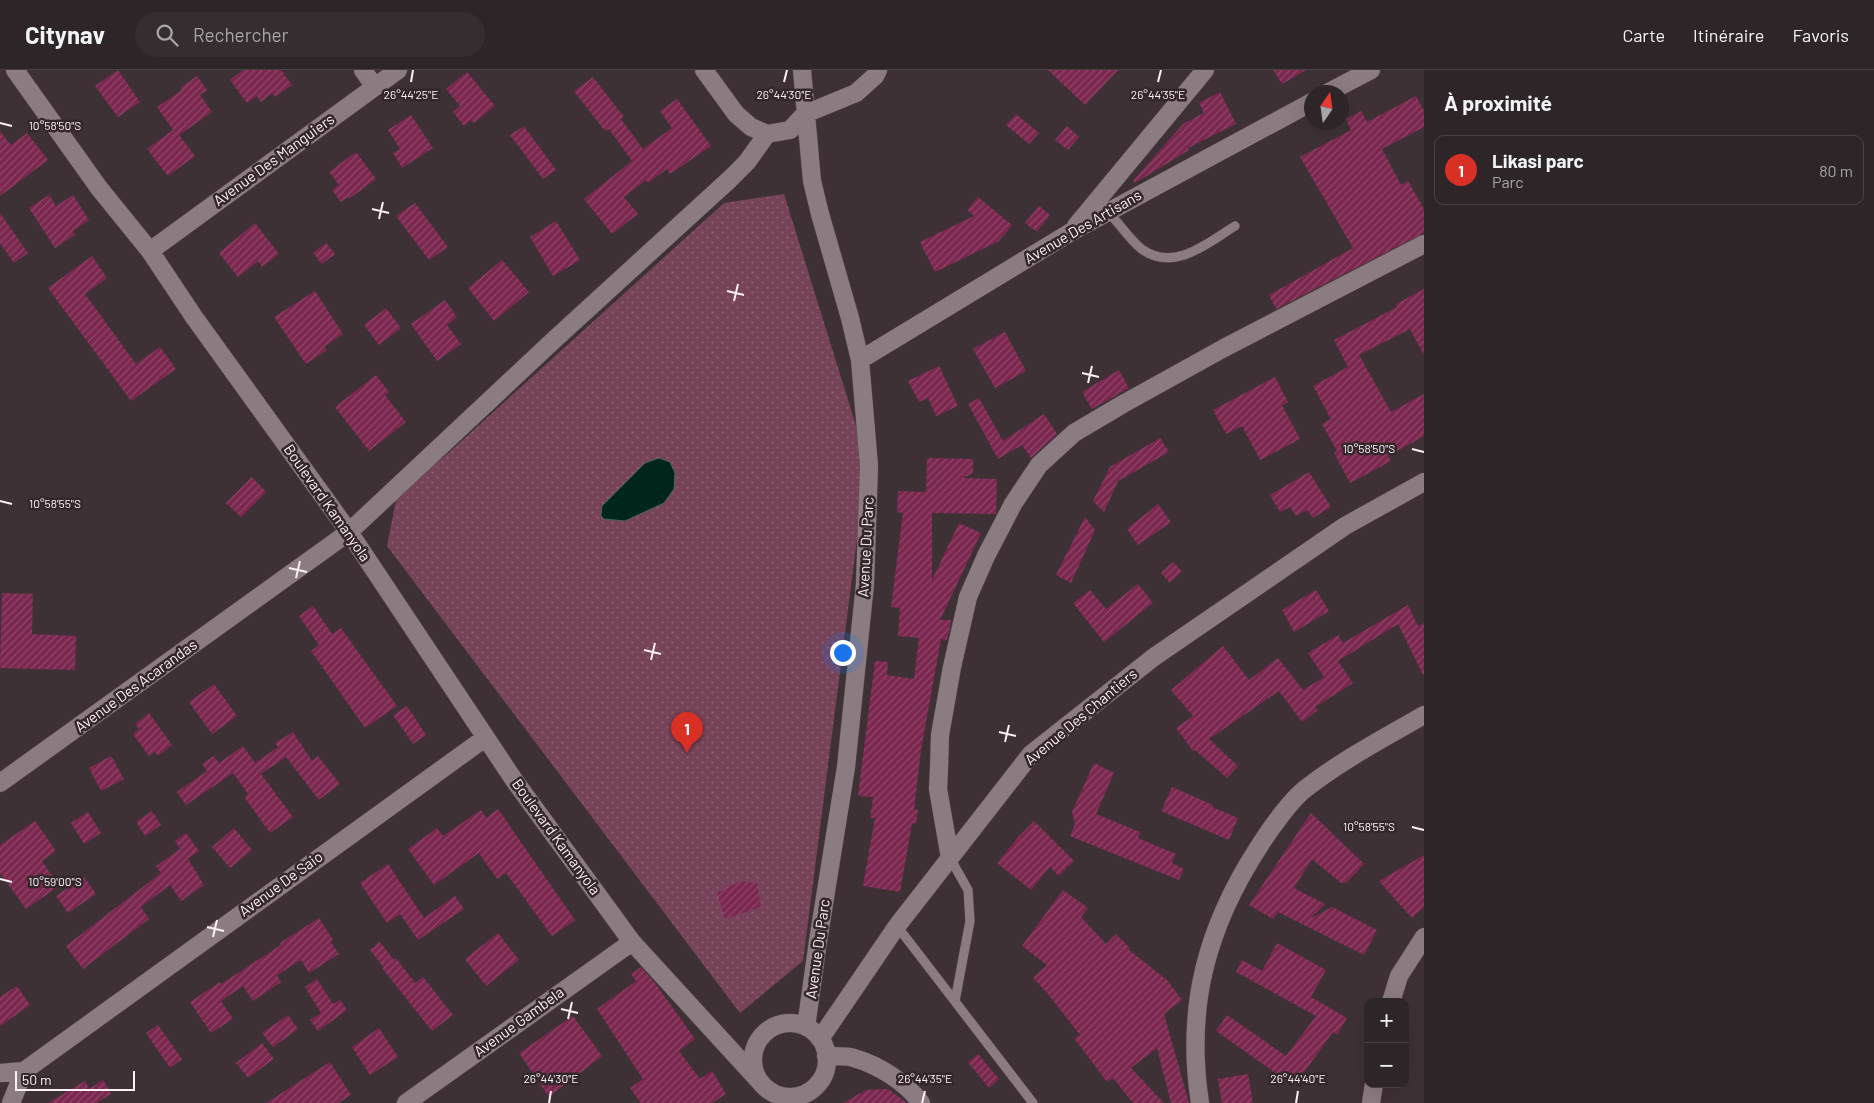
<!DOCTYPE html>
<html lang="fr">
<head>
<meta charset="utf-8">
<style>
  :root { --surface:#2e2528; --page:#362d30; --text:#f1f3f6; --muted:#a7a5a8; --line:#494245; --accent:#d93025 }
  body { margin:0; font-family:Barlow,sans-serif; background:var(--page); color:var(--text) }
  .controls { position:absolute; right:15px; bottom:15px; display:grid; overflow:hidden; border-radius:10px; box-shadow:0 5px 20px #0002 }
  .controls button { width:45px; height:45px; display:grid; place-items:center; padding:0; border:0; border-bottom:1px solid var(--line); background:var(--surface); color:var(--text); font:25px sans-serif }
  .compass { position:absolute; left:1304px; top:15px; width:45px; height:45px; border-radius:50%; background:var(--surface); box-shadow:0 5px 20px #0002; rotate:13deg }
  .scale { position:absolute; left:15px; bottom:12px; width:120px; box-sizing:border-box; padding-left:5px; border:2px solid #f9f0f3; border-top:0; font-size:14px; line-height:18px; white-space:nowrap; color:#f9f0f3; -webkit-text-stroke:4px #34272c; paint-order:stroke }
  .you { position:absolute; left:842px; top:582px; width:18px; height:18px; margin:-12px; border:4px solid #fff; border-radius:50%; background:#1a73e8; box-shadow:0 0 0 8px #1a73e833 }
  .badge { display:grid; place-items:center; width:32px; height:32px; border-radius:50%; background:var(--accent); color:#fff; font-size:16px; font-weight:700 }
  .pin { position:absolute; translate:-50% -41px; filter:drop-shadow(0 1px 2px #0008) }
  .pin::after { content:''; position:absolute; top:26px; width:18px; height:15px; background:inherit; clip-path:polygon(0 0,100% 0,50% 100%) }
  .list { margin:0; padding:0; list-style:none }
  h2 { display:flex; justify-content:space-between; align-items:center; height:65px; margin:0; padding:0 20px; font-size:21px }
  h2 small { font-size:16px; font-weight:400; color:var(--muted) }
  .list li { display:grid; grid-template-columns:32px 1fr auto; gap:15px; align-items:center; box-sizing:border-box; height:70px; margin:0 10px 10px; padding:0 10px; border:1px solid var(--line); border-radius:10px }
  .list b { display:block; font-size:19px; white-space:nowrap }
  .list p { margin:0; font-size:16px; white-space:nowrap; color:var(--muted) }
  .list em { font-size:16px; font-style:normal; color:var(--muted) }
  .icon { flex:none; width:28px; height:28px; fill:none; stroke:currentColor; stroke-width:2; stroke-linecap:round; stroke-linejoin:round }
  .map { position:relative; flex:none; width:1424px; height:1033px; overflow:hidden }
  header { display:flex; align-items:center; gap:30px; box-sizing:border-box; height:70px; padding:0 25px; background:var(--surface); border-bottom:1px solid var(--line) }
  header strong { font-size:24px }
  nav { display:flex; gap:28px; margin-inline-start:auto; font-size:18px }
  .search { width:350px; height:45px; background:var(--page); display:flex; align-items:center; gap:12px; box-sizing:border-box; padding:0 18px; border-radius:28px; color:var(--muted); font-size:19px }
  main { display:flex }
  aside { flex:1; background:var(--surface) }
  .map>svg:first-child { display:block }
  .park { fill:url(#park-dots) }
  .water { fill:#00261b; stroke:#4b635c }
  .building { fill:url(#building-hatch) }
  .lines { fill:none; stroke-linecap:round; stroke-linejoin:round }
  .service-casing { stroke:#584d50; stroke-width:10 }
  .minor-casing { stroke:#584d50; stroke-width:19 }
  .service { stroke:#8b7c81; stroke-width:9 }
  .minor { stroke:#8b7c81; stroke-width:18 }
  .ticks { fill:none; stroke:#f9f0f3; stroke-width:2 }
  .labels { text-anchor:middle; stroke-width:5; stroke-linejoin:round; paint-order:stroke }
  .street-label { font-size:15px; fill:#f9f0f3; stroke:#34272c }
  .ticks-label { font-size:12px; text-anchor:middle; fill:#f9f0f3; stroke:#34272c; stroke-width:5; stroke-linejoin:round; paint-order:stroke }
</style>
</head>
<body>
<header>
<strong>Citynav</strong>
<div class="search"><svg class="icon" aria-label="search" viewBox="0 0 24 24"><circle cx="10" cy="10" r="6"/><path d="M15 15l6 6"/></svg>Rechercher</div>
<nav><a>Carte</a><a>Itinéraire</a><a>Favoris</a></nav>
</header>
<main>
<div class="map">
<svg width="1424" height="1033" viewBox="0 0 1424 1033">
  <defs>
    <pattern id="park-dots" width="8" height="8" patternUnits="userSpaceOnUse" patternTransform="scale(1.25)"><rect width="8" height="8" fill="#774358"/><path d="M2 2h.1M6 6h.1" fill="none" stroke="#8b5e70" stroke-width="1.8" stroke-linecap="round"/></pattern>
    <pattern id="building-hatch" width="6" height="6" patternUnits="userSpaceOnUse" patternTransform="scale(1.25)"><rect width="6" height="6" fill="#7b274f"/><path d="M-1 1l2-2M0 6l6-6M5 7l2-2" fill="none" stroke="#8e4769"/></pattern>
  </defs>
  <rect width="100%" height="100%" fill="#3e3136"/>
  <path class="park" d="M784,124L867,391L803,891L740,943L387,476L397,425L445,386L724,133Z"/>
  <path class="water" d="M659,388L670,392L675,403L674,419L664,433L625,451L604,449L601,446L602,436L645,393Z"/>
  <path class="building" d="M118,0L140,32L118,47L95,16Z
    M243,0H281L292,15L275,27L272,23L261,32L257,26L247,33L230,10Z
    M1048,0H1118L1085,35Z
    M1273,0H1306L1282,14Z
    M467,2L495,36L474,53L471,50L464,56L453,42L460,36L446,19Z
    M197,6L207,20L200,25L212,42L179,65L195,86L168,106L147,79L173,60L157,37L182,20L180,18Z
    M593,7L624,47L621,49L643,79L672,58L660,41L677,29L711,76L670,104L667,99L648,113L646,110L624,127L638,144L612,164L584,129L632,91L609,59L605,61L574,21Z
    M1220,22L1236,54L1188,78L1189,80L1135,113L1133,111L1183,54L1204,43L1199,33Z
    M1416,26L1424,41V57L1382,79L1401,115L1408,111L1424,139V163L1276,239L1269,225L1353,178L1300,87L1351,60L1346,49L1361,41L1367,52Z
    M1016,44L1039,63L1029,74L1006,55Z
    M411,45L433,78L402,98L393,83L400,79L388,60Z
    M524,56L556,100L543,109L510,65Z
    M1067,56L1079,67L1068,80L1055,70Z
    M0,61L11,75L27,63L48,90L0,126Z
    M356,82L376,109L349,129L348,127L341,132L332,120L339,115L329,102Z
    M49,125L56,136L73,125L89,150L73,161L75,165L55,178L29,138Z
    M978,127L1012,155L999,171L935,202L920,172L974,146L967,140Z
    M415,133L448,177L429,190L396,146Z
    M1039,136L1050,145L1037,162L1025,153Z
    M0,143L28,183L14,193L0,173Z
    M556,151L580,190L553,206L530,167Z
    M255,153L279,184L262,197L258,191L238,207L219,183Z
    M326,173L335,184L322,194L313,183Z
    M92,186L107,208L85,224L136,294L160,277L176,299L131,331L48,218Z
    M502,190L529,222L494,251L468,218Z
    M1424,219V285L1410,259L1359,285L1391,342L1424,324V366L1388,386L1391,391L1350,413L1334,383L1337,381L1322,354L1331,349L1313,316L1348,297L1334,270L1397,237L1396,234Z
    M315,221L343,264L324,277L327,280L306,294L274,247Z
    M445,230L457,247L447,255L461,274L437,291L411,254Z
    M386,238L401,258L379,275L364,255Z
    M1005,262L1026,301L995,318L973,279Z
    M939,296L958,336L936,346L928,328L919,332L908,311Z
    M1119,300L1129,318L1092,339L1082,322Z
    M376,305L389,322L385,325L406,352L369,381L335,337Z
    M1275,307L1288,332L1282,335L1300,369L1260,390L1242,356L1226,364L1213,340Z
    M979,328L1003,371L1044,344L1057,364L1031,388L1022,375L998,389L968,334Z
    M1160,368L1169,382L1118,411L1104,442L1093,431L1110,397Z
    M927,388L973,389V403L963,408L997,409L996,444L932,443V510L959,453L981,463L940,550H951V553L947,570L941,569L921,680L914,739L918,740L916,754L912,753L900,822L863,816L875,748H870L873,727L858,726L875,591L888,592L887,605L914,609L919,568L898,566L900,538L891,537L903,443L897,442L898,421L926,422Z
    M1309,402L1331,437L1313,448L1307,440L1296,446L1290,437L1280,442L1270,425Z
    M252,407L266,422L241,447L226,433Z
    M1158,434L1171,452L1138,475L1127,459Z
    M1085,447L1095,460L1071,513L1056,505Z
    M1173,492L1182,501L1170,513L1161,503Z
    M1138,514L1153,533L1104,572L1073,533L1090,520L1106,539Z
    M1316,520L1329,541L1294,562L1282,540Z
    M2,523L33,524L32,564L76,566L75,600L0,598Z
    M1408,535L1418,556L1424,553V607L1398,554L1338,591L1353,613L1315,637L1318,640L1302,652L1279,621L1209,669L1238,696L1227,708L1195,680L1193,681L1176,658L1193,646L1171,620L1223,576L1249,610L1278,588L1303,620L1324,607L1308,583L1338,565L1343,573Z
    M313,536L332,564L341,558L397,636L365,658L311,581L319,575L299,546Z
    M214,614L237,646L212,664L189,632Z
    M407,636L426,665L413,674L393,645Z
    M149,643L172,675L158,686L155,682L149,686L133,664L139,659L135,654Z
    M293,662L312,691L318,686L340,714L319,730L286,687L261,704L293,747L270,763L245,728L248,724L233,703L186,735L177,722L207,701L202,694L214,686L219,693L243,676L255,693L278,677L275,673Z
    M111,686L124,709L101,721L89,698Z
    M1094,693L1114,703L1096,744L1140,762L1138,768L1176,784L1172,793L1184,799L1179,810L1070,766L1075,754L1072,742Z
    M1172,717L1213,735L1212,737L1238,748L1229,770L1161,741Z
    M498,739L575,850L552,866L506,803L497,809L479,783L434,815L408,779L437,758L443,766L481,740L486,748Z
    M152,741L161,755L145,766L136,752Z
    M88,742L101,763L84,774L71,753Z
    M1311,743L1364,794L1346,813H1341L1312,789L1294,818L1325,834L1310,849L1332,837L1377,860L1364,885L1278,842L1273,849L1249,835Z
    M35,751L56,781L42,791L59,816L26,839L0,803V775Z
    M1034,751L1074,791L1059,806L1050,797L1031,820L997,793L1020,765Z
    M234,758L252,780L230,798L212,777Z
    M186,763L199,781L188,789L204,815L181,831L170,815L141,837L149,849L83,899L66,876L161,803L156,796L180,779L175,771Z
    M1424,785V837L1412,848L1379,811Z
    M388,794L424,848L455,826L464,839L418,870L400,844L387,853L360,813Z
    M84,807L96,824L68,843L56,826Z
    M741,811L757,813L761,837L725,849L717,823Z
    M1063,820L1088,838L1081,847L1106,874L1116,864L1130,878L1129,880L1167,910L1182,930L1164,944L1189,1033H1171L1157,978L1131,998L1164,1033H1133L1113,1008L1107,1012L1074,968L1080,965L1048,924L1033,908L1047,895L1022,876Z
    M319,848L333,870L331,872L339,884L309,903L301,890L277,905L281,912L253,931L243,916L221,931L233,949L211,963L190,932L220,912L221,914L281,875L280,873Z
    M498,863L519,890L486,916L465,889Z
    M380,872L394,890L396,888L415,913L423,907L453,945L432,961L382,898H384L370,880Z
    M1277,873L1326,900L1311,927L1347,948L1337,965L1333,962L1294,1016L1216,961L1227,945L1286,986L1316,946L1236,902L1242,890L1262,901Z
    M641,897L655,913L695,969L679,981L700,1009L712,1001L726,1024L712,1033H641L630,1018L643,1009L597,939L636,911L631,904Z
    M317,909L333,934L340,930L347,940L318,961L310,950L321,943L305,917Z
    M17,916L30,935L0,956V927Z
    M288,945L298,959L273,977L262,963Z
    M573,946L602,986L549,1027L519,983Z
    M158,955L182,989L170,998L146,963Z
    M379,958L398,987L370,1005L352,977Z
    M262,973L274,989L248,1008L236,993Z
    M978,984L999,1009L989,1018L968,992Z
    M330,992L351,1025L338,1033H266Z
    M1248,1004L1253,1033H1222L1218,1009Z
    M103,1010L111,1024L96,1033H48L85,1011L89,1019Z
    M888,1019L907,1033H843L866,1020Z"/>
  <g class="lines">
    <defs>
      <path id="service" d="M1106,140C1118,151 1131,172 1143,180C1175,202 1209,172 1235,156
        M950,788L968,820L970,851L955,931
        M897,856L1033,1033"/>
      <path id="minor" d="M15,0L99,118L150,181L194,247L349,462L514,710L632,872L761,1013
        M363,0L374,16
        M704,0L736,44L751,57L767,64L790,60L805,44L856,23L875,6L878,0
        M802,0L812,111L820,144L850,248L860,290L869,396L865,514L846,697L818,871L806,957
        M1329,22L1371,0
        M1076,156L1205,0
        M150,181L398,0
        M860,290L1071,162L1312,32
        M0,713L349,462L555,269L730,109L747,92L767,64
        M950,788L938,719L939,699L940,665L952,597L968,527L986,486L1013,434L1039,395L1074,363L1123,334L1224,278L1424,174
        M1391,932L1399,906L1424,867
        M753 990a37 37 0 1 1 74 0a37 37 0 1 1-74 0Z
        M820,969L897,856L1031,684L1154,587L1345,456L1424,412
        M826,986C835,987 846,985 854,988C878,995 906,1012 921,1033
        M0,1003L24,1001L485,668
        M11,1033L24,1001
        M406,1033L632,872
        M1200,1033C1185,936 1207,856 1260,775C1270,759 1291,730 1305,719C1342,690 1384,668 1424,645
        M1371,1033L1374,1014"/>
    </defs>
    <use href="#service" class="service-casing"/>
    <use href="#minor" class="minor-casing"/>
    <use href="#service" class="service"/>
    <use href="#minor" class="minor"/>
  </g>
  <path class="ticks" d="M411,12L413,0M784,12L787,0M1158,12L1161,0M0,53L12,56M372,139L389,143M379,149L383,132M727,221L744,225M734,231L738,214M1082,303L1099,307M1088,313L1092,296M1412,379L1424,382M0,431L12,434M289,498L307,502M296,508L300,491M644,580L661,584M651,590L655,573M999,662L1016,666M1005,672L1009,655M1412,757L1424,760M0,809L12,812M207,857L224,861M213,867L217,850M561,939L578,943M568,949L572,932M549,1033L551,1021M922,1033L925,1021M1296,1033L1298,1021"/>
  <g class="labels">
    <g class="street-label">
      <text transform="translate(274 90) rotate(-36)" y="5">Avenue Des Manguiers</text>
      <text transform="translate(1083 157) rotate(-30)" y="5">Avenue Des Artisans</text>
      <text transform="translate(327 433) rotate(55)" y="5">Boulevard Kamanyola</text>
      <text transform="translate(866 477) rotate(-87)" y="5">Avenue Du Parc</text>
      <text transform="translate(136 616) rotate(-36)" y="5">Avenue Des Acarandas</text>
      <text transform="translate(1081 647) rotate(-40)" y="5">Avenue Des Chantiers</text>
      <text transform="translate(556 767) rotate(54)" y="5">Boulevard Kamanyola</text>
      <text transform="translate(281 814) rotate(-36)" y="5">Avenue De Saio</text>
      <text transform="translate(818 879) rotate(-82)" y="5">Avenue Du Parc</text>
      <text transform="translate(519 952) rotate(-36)" y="5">Avenue Gambela</text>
    </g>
  </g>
  <g class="ticks-label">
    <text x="411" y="29">26°44'25"E</text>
    <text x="784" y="29">26°44'30"E</text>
    <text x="1158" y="29">26°44'35"E</text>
    <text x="55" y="60">10°58'50"S</text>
    <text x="1369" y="383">10°58'50"S</text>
    <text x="55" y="438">10°58'55"S</text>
    <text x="1369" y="761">10°58'55"S</text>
    <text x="55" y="816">10°59'00"S</text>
    <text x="551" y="1013">26°44'30"E</text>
    <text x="925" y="1013">26°44'35"E</text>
    <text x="1298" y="1013">26°44'40"E</text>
  </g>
</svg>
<div class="controls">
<button>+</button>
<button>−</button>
</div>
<svg class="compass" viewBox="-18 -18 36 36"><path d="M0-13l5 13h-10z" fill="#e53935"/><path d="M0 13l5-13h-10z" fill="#a7a5a8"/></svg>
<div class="scale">50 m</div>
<div class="you"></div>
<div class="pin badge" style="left:687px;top:683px">1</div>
</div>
<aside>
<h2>À proximité<small></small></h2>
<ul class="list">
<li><span class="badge">1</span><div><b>Likasi parc</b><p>Parc</p></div><em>80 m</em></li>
</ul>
</aside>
</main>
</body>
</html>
